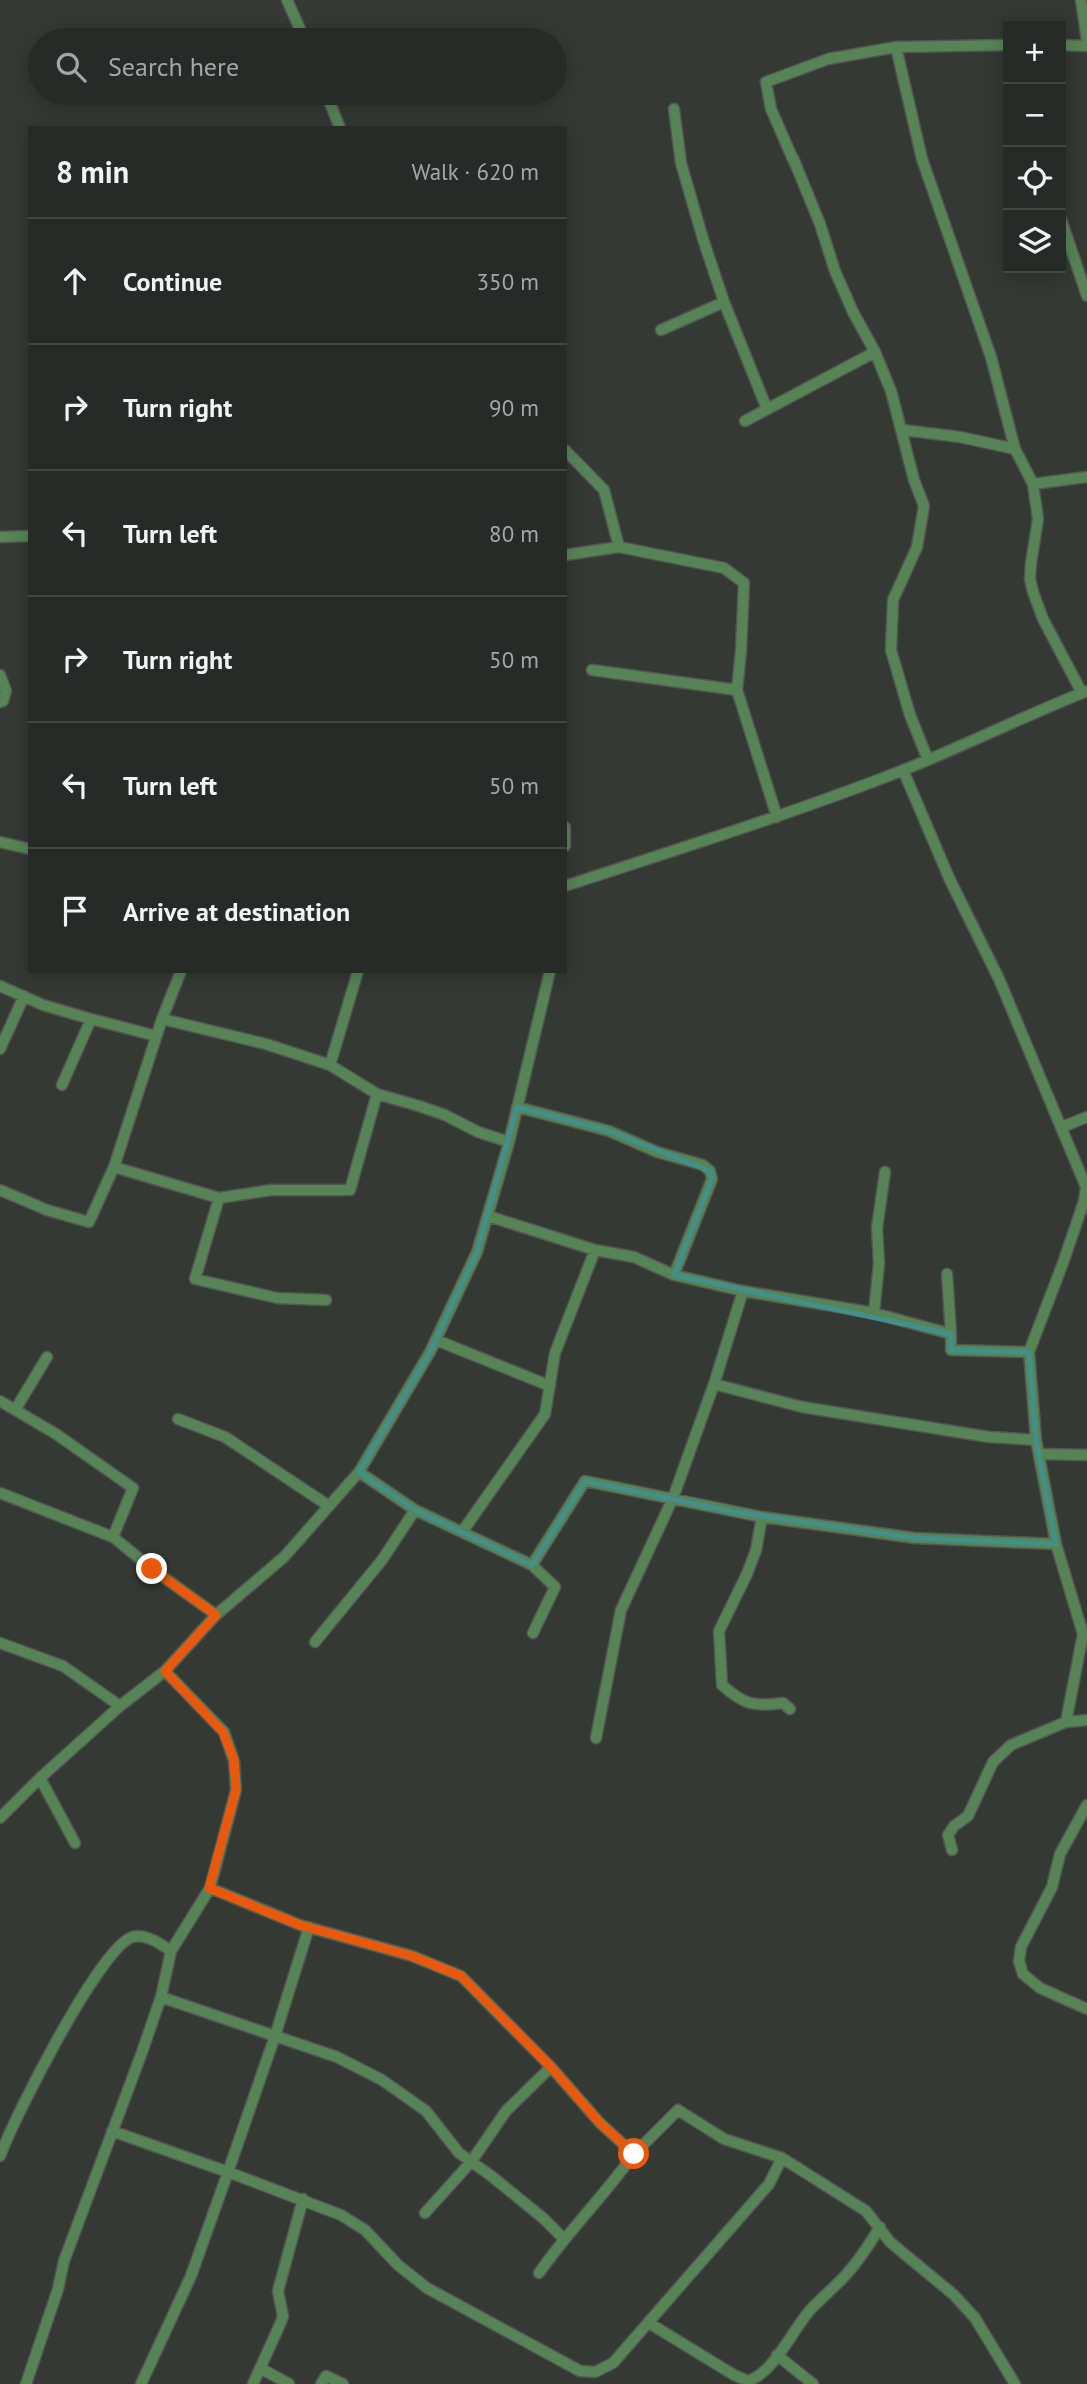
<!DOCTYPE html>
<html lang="en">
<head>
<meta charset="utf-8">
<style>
  :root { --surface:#272b27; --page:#333733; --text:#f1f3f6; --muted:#a4a7a7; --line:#434744 }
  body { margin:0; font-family:"PT Sans",sans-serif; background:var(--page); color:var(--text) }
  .controls { position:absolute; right:21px; top:21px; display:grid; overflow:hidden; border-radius:0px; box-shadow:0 4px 18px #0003 }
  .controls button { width:63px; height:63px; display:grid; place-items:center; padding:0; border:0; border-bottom:2px solid var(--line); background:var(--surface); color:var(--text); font:35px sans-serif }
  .stop { position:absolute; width:21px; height:21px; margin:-16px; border:5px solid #ea580c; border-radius:50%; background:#fff }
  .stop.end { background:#ea580c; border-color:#fff; box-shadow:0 2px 7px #0008 }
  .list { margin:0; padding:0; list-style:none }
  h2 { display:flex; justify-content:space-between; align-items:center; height:91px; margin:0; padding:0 28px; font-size:30px }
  h2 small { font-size:23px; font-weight:400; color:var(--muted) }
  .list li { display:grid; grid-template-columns:46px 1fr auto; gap:21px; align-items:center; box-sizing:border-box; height:126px; padding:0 28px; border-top:2px solid var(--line) }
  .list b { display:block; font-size:26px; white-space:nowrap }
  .list em { font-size:23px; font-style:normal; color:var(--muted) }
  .icon { flex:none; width:38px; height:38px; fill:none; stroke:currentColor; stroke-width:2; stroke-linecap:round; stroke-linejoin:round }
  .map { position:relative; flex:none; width:1087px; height:2384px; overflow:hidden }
  .search { position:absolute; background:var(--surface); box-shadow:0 4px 18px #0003; left:28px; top:28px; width:539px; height:77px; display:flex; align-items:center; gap:18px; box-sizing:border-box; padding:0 24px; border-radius:38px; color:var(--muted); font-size:26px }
  .panel { position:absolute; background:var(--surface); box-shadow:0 4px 18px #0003; left:28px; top:126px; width:539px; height:847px; border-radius:0px }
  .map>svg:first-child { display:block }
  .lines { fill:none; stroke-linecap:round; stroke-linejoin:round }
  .minor-casing { stroke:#525752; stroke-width:13 }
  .minor { stroke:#578456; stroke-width:10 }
  .route { stroke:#ea580c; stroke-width:9 }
  .marked { fill:none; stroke:#429089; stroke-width:5; stroke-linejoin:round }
</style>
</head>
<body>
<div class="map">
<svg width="1087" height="2384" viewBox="0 0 1087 2384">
  <rect width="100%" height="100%" fill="#343934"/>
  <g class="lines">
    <defs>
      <path id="minor" d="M287,0L305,40
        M1081,0L1087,41
        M1061,45L1087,46
        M896,47L922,159L991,357L1015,449L1033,484L1038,519L1031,563L1030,579L1033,592L1043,619L1082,693
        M326,93L340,128
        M674,109L681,163L703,239L724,302L767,409
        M793,158L820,224L835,271L853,312L875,352L891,391L914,480L924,506L917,547L893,600L891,650L910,715L928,760
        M795,164L771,109L766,82L828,59L896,47L1008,45
        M1061,219L1087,296
        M661,330L724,302
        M745,421L875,352
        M903,430L960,437L1015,449
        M565,450L604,490L619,547L724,568L744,583L741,651L737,690L777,817
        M1033,484L1087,477
        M0,537L30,536
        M565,555L619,547
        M592,670L737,690
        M0,675L6,691L3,701L0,702
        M903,770L950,880L999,979L1086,1187L1084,1201L1063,1263L1029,1352L1036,1440L1056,1544L1083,1634L1066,1722L1087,1720
        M565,827V846
        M0,842L30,849
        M565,886C678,849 791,814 901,771C964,746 1024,716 1087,691
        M0,986L43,1005L91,1019
        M162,1019L266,1044L330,1065L377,1094L419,1106L445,1115L478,1132L509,1142
        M0,1049L24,996
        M330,1065L358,971
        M62,1085L91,1019L156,1036
        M517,1107L609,1131L657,1152L703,1165L710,1171L712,1179L674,1275
        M1062,1127L1087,1117
        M114,1167L219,1198L271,1190H350L377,1094
        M0,1190L47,1210L89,1222L114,1167L162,1019L181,971
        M219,1198L195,1279L277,1298L326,1300
        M488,1216L595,1250L634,1257L674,1275L743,1291L714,1384L673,1498L621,1610L596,1738
        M743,1291L874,1313L879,1263L877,1228L885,1172
        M874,1313L951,1334L947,1274
        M951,1334V1350L1029,1352
        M436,1340L550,1386
        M714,1384L802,1407L989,1437L1036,1440
        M0,1401L56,1434L133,1488L113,1537L151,1568L216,1615
        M15,1410L47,1357
        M178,1419L225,1437L329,1506
        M1040,1454L1087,1455
        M0,1493L113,1537
        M415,1510L532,1565
        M762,1517L915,1538L1056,1544
        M462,1532L545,1414L555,1353L595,1250
        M533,1633L555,1587L532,1565L585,1481L762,1517L756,1550L747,1574L719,1631L722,1685C744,1705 755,1707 783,1703L790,1709
        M315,1642L382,1560L415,1510L359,1472
        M0,1643L63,1666L120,1706
        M40,1778L75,1843
        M1087,1805L1060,1854L1052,1887L1021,1947L1019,1961L1023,1974L1040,1988L1087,2009
        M0,1818L40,1778L120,1706L165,1671L216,1615L284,1557L359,1472L430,1352L477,1252L509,1142L550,971
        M952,1850L948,1835L954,1826L968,1816L993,1762L1011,1745L1066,1722
        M309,1927L275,2036L337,2057L382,2080L426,2111L459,2153L490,2175L543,2218L563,2238
        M161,1997L275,2036L228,2172L341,2215L365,2230L398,2265L427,2288L580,2371L595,2372L613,2363L769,2184L782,2158L724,2139L678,2110L634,2154L600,2123L551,2067L461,1976L412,1956L300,1925L210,1888
        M112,2131L228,2172L191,2276L141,2384
        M0,2156C14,2118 99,1949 132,1937C145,1933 161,1944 171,1951
        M782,2158L866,2211L890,2242L954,2295L975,2318L1015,2384
        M425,2213L471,2162L506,2111L551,2067
        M539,2273C568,2231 604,2196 634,2154
        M649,2323L734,2375L748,2381C775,2372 792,2330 811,2309C821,2299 832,2289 842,2279C857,2264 869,2245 880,2227
        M777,2355L813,2384
        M260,2368L289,2384
        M26,2384L58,2289L64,2261L141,2055L161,1997L171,1951L210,1888L236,1790L234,1761L224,1732L165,1671
        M253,2384L281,2322L283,2316L278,2291L303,2199
        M321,2384L326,2376L343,2384"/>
    </defs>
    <use href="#minor" class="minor-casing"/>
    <use href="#minor" class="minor"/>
  </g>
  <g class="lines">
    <path class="route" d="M152,1569L216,1615L165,1671L223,1732L234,1760L236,1790L209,1888L300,1925L412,1956L461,1976L551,2067L600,2123L634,2154"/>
  </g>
  <path class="marked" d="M517,1107L609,1131L710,1171L712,1179L674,1275L951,1334V1350L1029,1352L1036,1440L1056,1544L915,1538L734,1512L585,1481L532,1565L415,1510L359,1472L430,1352L477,1252Z"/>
</svg>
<div class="controls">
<button>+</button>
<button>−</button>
<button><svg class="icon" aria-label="locate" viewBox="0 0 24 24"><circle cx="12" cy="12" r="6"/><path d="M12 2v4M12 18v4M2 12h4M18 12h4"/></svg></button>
<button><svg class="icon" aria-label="layers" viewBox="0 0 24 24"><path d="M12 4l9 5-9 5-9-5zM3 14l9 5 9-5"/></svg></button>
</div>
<div class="stop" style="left:634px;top:2154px"></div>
<div class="stop end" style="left:152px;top:1569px"></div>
<div class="search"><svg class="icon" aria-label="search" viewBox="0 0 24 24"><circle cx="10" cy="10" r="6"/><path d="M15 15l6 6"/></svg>Search here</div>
<section class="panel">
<h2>8 min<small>Walk · 620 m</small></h2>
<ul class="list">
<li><svg class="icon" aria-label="ahead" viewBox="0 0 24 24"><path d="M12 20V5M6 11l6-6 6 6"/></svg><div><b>Continue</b></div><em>350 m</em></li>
<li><svg class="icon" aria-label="right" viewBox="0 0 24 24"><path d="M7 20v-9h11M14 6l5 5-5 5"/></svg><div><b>Turn right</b></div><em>90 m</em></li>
<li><svg class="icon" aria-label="left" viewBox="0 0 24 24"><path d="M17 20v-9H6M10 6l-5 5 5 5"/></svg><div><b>Turn left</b></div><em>80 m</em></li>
<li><svg class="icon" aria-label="right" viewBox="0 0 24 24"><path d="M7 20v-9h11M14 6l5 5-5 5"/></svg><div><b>Turn right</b></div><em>50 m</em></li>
<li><svg class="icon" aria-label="left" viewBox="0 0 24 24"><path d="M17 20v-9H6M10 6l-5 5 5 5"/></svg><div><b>Turn left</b></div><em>50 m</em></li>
<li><svg class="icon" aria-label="arrive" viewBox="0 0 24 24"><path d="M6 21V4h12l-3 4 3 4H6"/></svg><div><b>Arrive at destination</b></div></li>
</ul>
</section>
</div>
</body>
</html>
